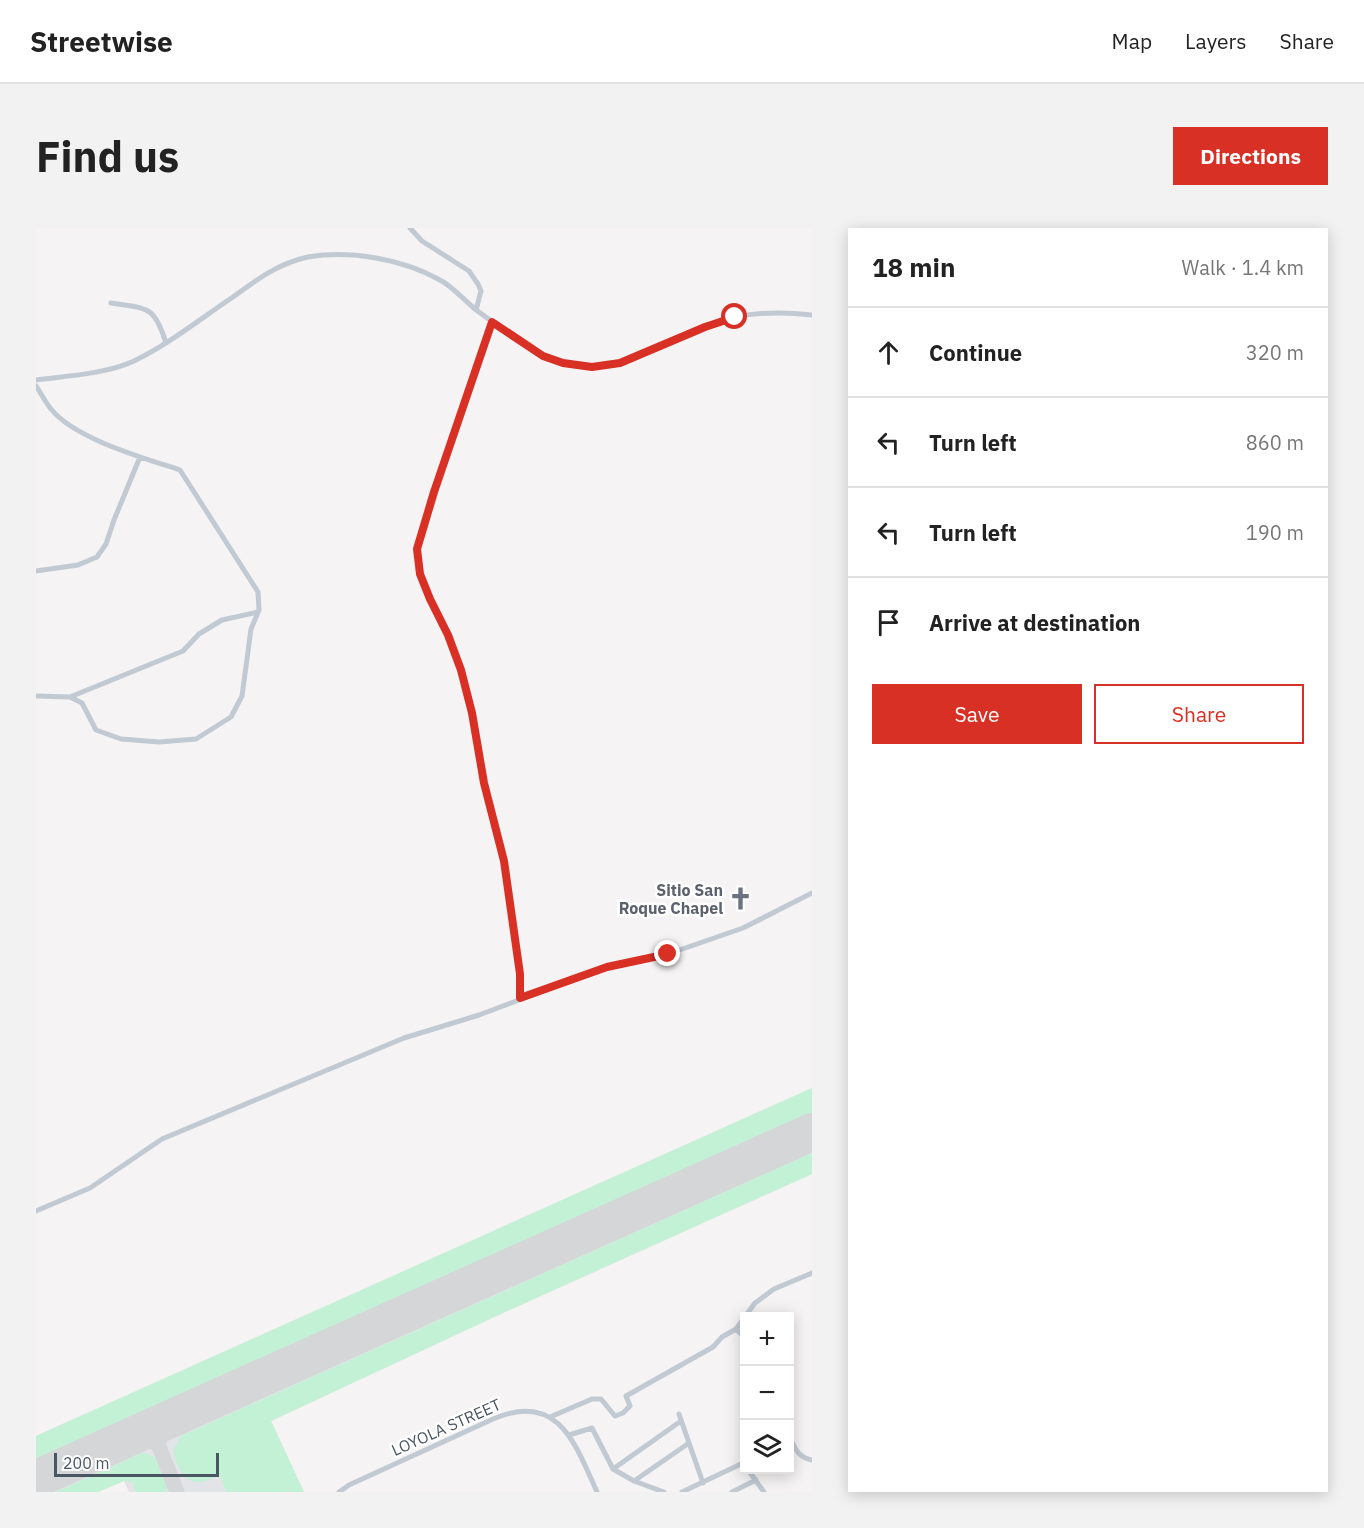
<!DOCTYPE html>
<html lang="en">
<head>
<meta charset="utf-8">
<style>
  :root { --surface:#fff; --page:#f2f2f2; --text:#222; --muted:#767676; --line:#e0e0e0; --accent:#d93025 }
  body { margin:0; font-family:"IBM Plex Sans",sans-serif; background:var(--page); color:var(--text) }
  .controls { position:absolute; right:18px; bottom:18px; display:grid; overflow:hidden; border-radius:0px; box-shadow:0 3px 15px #0003 }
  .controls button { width:54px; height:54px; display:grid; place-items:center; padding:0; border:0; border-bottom:2px solid var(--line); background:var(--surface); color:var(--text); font:30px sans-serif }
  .scale { position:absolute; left:18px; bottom:15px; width:165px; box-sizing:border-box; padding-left:6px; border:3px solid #4a5661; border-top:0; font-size:16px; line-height:21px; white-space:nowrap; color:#4a5661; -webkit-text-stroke:4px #fff; paint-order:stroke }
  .stop { position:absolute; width:18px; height:18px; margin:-14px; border:4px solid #d93025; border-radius:50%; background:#fff }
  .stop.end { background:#d93025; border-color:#fff; box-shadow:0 2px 6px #0008 }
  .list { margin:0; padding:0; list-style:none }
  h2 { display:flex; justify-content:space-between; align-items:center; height:78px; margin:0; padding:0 24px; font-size:26px }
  h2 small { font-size:20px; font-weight:400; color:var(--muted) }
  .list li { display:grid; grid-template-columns:39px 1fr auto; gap:18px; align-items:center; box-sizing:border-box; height:90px; padding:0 24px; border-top:2px solid var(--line) }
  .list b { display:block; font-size:22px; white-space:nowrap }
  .list em { font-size:20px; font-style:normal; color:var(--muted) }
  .actions { display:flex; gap:12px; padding:18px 24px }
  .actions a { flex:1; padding:14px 0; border:2px solid var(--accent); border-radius:0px; text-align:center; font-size:21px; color:var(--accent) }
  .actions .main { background:var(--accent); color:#fff }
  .icon { flex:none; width:33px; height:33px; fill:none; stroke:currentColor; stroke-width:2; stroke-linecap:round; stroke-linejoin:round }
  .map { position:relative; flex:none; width:776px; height:1264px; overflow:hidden; border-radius:0px }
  header { display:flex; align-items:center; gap:36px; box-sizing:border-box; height:84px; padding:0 30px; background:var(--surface); border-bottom:2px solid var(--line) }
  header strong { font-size:28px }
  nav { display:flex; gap:33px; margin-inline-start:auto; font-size:21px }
  .intro { display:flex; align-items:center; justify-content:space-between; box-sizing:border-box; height:144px; padding:0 36px }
  h1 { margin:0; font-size:42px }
  .button { padding:15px 27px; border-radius:0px; background:var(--accent); color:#fff; font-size:21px; font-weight:700 }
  main { display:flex; gap:36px; padding:0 36px }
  aside { flex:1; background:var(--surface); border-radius:0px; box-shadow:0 3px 15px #0003 }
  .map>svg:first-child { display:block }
  .airport { fill:#e2e4e7 }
  .green { fill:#c3f1d5 }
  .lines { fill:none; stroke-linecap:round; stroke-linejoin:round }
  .taxiway { stroke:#d5d6d8; stroke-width:15 }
  .runway { stroke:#d5d6d8; stroke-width:38 }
  .minor { stroke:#c1cad2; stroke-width:5 }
  .route { stroke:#d93025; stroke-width:8 }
  .labels { text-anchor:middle; stroke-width:5; stroke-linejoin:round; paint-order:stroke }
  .worship-label { font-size:16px; font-weight:bold; fill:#5b616d; stroke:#fff; text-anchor:end }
  .street-label { font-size:16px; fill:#4a5661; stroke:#fff }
</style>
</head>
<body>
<header>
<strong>Streetwise</strong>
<nav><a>Map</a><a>Layers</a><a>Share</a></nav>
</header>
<div class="intro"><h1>Find us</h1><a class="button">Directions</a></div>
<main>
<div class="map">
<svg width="776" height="1264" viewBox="0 0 776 1264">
  <rect width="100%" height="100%" fill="#f5f3f3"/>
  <path class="airport" d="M776,860V946L469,1084L235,1193L268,1264H93L88,1253L62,1264H0V1208Z"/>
  <path class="green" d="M776,860V885L0,1233V1208Z
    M776,925V946L469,1084L235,1193L268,1264H191L183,1247C178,1249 171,1253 166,1254C148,1257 139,1236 138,1221L145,1208Z
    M106,1225C125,1227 137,1246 130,1264H100L96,1254L88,1253L62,1264H20Z"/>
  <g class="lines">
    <path class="taxiway" d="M84,1213L107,1210L122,1216L141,1264
      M122,1216L126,1204L135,1190"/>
    <path class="runway" d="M0,1251L776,904"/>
    <path class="minor" d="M374,0L386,13L433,43L442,56L445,63L440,82
      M75,75C112,81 118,77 130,115
      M456,94L398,264L381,321L384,346L394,371L412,407L425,442L436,485L448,555L468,633L484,746V770
      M0,152C30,148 70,146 98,133C133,116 164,91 197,69C220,52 243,35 272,29C314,22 367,31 404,52C417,59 428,72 439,81C451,90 463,99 476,107C492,118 508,131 527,135C590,151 641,102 699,89C724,84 751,84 776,87
      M0,158C5,165 9,174 15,181C39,211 108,230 144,242L222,364L223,382L215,401L206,468L195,489L160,511L123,514L85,511L60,502L46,475L34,469L0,468
      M0,343L42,337L61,329L70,316L78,292L104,229
      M34,469L147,423L163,406L186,392L222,384
      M0,983L54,960L126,911L368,810L443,787L571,739L632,726L707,700L776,665
      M700,1101L708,1109
      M643,1186L653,1215
      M514,1189L556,1171H565L579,1188L587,1185L594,1178L590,1168L677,1119L686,1109L700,1101L719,1075L738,1061L776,1045
      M533,1207L556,1200L577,1241L598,1253L628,1264
      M754,1210C760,1222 762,1229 776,1232
      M577,1241L645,1193
      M712,1242L728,1264
      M598,1253L653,1215L667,1255
      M303,1264L313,1257L457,1191C522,1163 539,1215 561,1264
      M646,1264L707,1235L708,1237
      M696,1264L720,1252"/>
  </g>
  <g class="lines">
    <path class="route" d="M632,726L571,739L484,770V746L468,633L448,555L436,485L425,442L412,407L394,371L384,346L381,321L398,264L456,94L507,128L527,135L556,139L584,135L669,99L699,89"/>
  </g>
  <defs>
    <symbol id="church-bare" viewBox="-9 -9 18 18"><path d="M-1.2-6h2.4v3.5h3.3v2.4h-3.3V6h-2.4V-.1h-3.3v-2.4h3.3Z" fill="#6b7280" stroke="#fff" stroke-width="2.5" paint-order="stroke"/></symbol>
  </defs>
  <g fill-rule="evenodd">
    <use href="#church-bare" x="688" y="654" width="33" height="33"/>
  </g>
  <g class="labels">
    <g class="worship-label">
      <text x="687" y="668">Sitio San<tspan x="687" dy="18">Roque Chapel</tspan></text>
    </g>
    <g class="street-label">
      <text transform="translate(410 1199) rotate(-24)" y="6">LOYOLA STREET</text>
    </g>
  </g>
</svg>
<div class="controls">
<button>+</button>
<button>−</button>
<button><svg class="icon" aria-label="layers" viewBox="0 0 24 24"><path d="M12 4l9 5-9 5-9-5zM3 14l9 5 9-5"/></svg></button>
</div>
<div class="scale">200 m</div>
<div class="stop" style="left:699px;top:89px"></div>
<div class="stop end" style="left:632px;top:726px"></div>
</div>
<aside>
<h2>18 min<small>Walk · 1.4 km</small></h2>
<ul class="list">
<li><svg class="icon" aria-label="ahead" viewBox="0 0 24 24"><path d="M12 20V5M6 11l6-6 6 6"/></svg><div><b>Continue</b></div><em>320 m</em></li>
<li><svg class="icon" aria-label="left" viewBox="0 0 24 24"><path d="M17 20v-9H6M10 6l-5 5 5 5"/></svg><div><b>Turn left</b></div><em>860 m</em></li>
<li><svg class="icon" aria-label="left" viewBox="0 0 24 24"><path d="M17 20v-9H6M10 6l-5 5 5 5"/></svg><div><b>Turn left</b></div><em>190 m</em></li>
<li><svg class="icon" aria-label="arrive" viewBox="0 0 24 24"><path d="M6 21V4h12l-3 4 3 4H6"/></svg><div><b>Arrive at destination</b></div></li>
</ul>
<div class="actions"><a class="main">Save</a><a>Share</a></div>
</aside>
</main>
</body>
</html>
